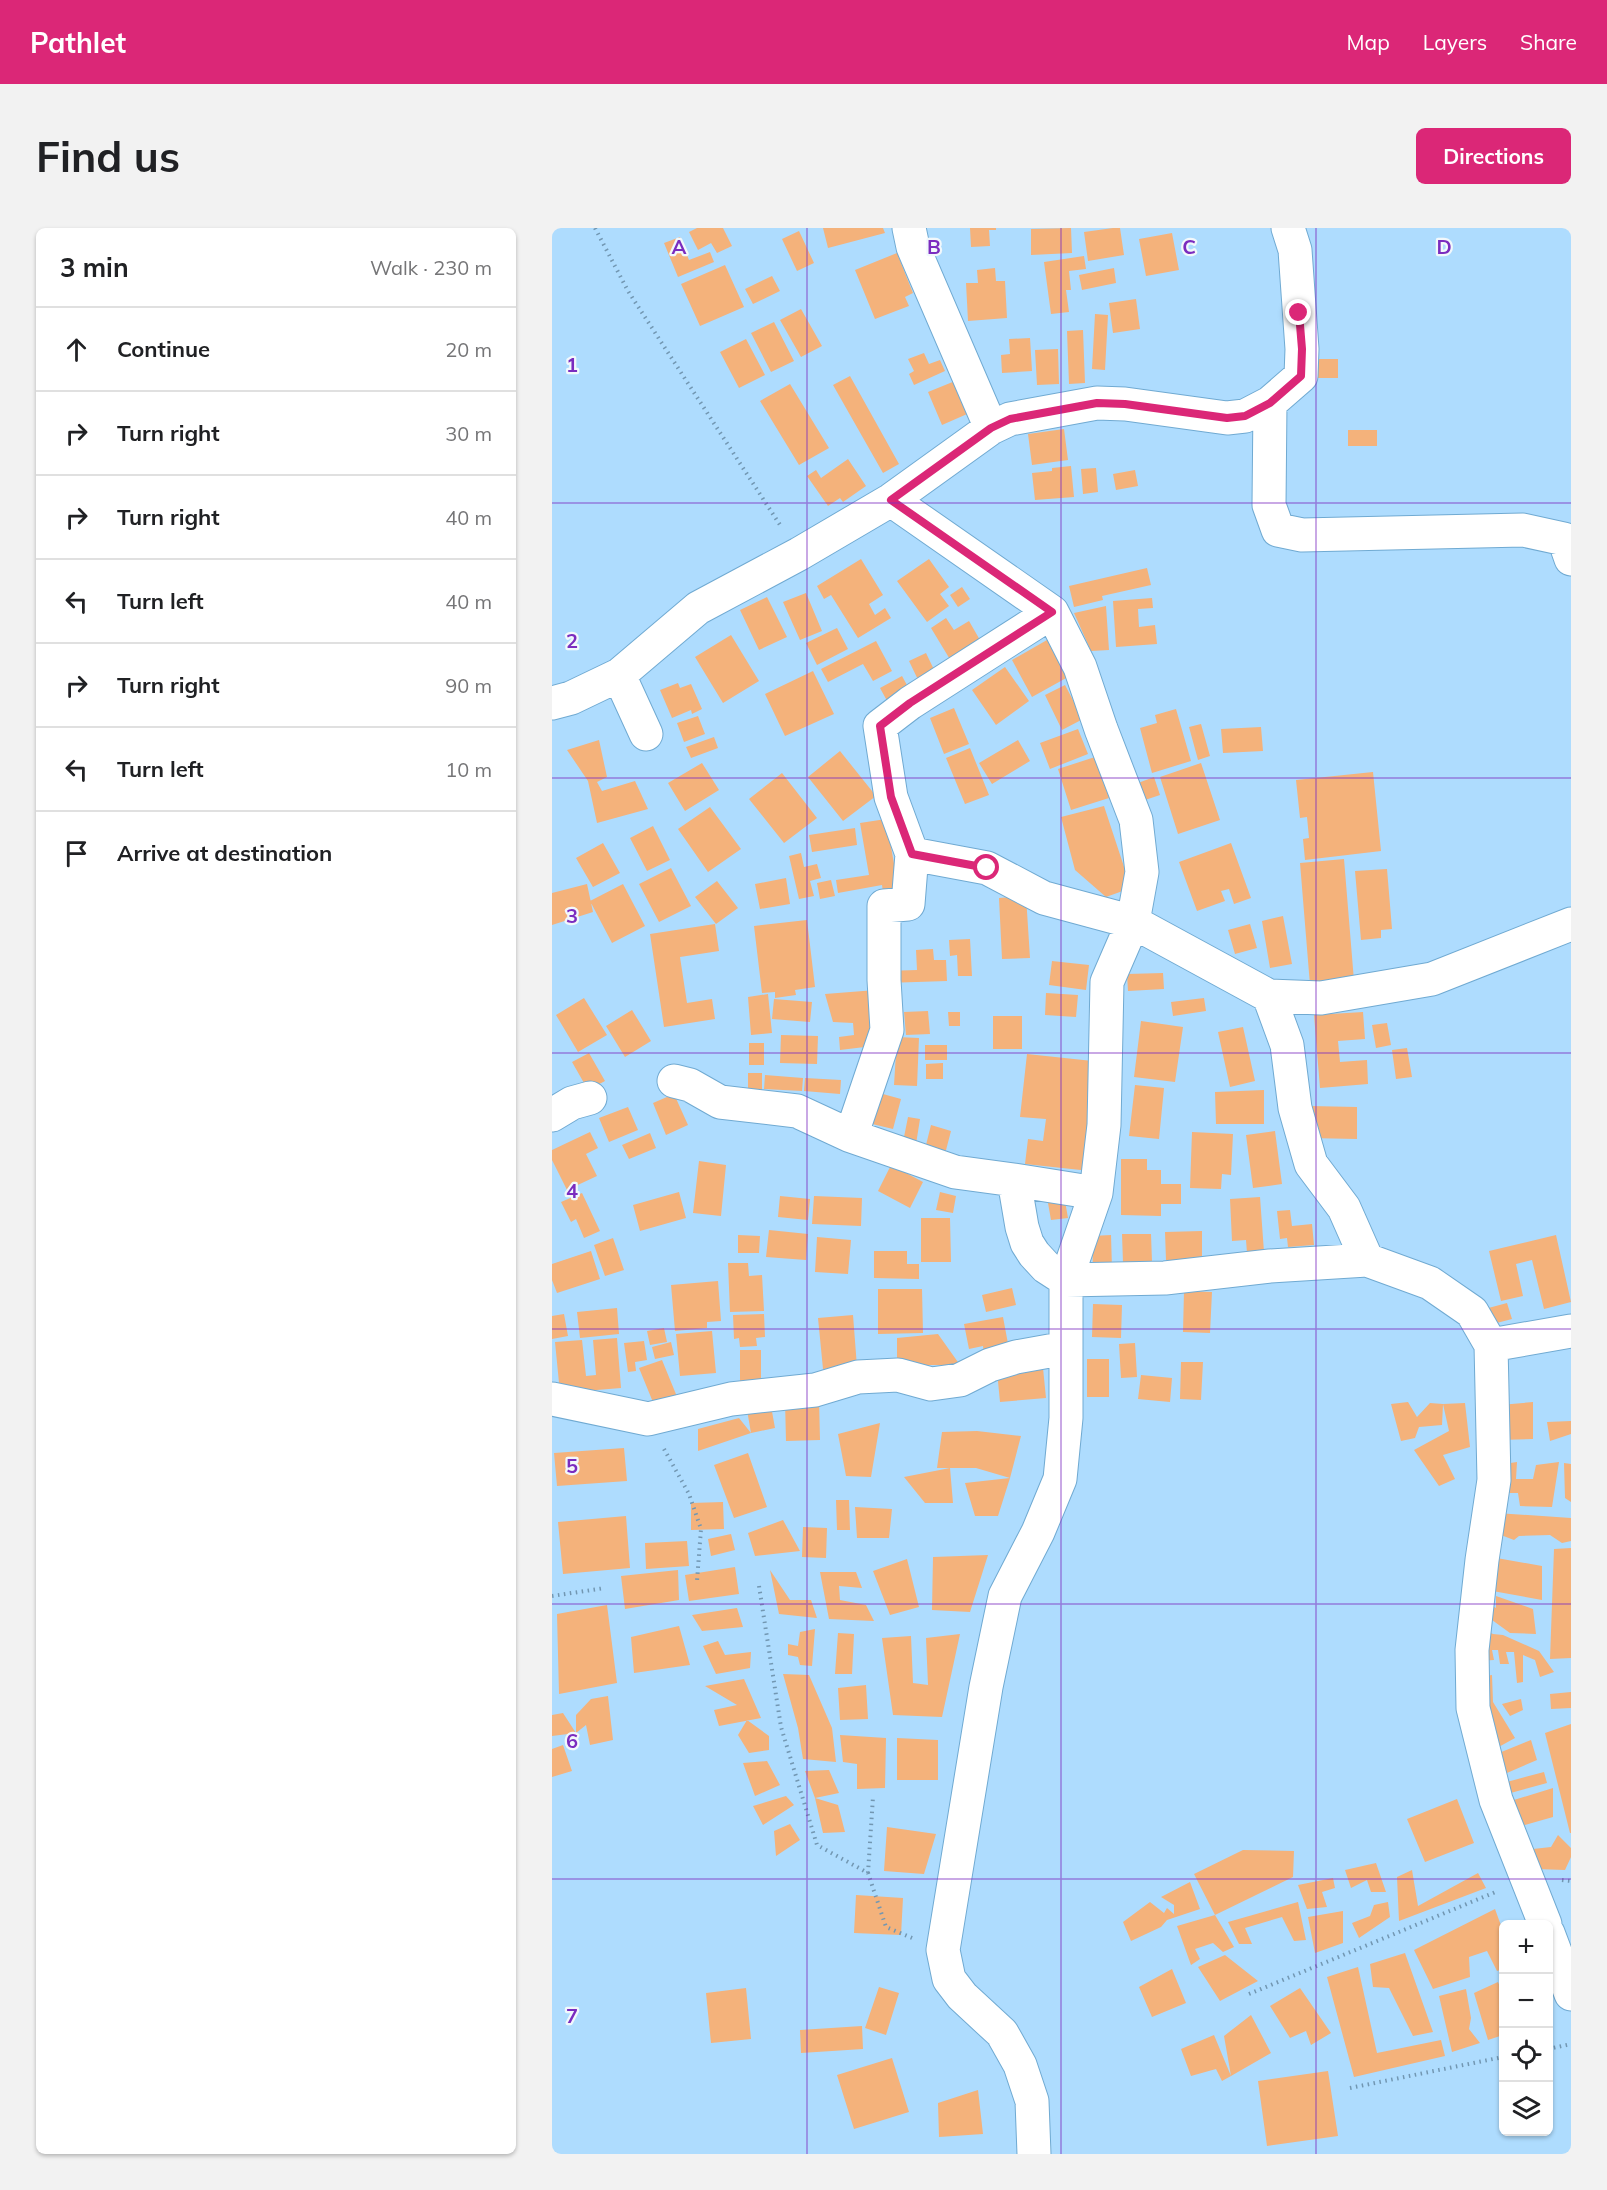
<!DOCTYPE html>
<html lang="en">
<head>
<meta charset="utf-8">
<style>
  :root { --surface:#fff; --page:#f2f2f2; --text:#202124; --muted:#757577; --line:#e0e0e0; --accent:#db2777 }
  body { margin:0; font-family:Mulish,sans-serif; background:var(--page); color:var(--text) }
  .controls { position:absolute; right:18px; bottom:18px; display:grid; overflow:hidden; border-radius:9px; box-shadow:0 2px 4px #0004 }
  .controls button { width:54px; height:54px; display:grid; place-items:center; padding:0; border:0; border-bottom:2px solid var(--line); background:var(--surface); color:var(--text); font:30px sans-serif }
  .stop { position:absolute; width:18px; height:18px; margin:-14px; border:4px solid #db2777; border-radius:50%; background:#fff }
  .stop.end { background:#db2777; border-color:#fff; box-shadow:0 2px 6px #0008 }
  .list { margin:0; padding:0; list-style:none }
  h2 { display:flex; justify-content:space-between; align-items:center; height:78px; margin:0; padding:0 24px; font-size:26px }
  h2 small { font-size:20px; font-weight:400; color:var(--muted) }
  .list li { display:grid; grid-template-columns:39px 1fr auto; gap:18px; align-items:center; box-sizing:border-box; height:84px; padding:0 24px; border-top:2px solid var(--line) }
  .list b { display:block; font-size:22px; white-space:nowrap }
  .list em { font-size:20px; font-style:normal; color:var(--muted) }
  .icon { flex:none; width:33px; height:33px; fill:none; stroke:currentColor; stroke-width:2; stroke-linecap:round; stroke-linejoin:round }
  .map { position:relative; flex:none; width:1019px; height:1926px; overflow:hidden; border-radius:9px }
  header { display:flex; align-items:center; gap:36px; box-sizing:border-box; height:84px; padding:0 30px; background:var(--accent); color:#fff }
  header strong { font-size:28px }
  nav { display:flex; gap:33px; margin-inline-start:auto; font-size:21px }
  .intro { display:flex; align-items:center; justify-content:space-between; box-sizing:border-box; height:144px; padding:0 36px }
  h1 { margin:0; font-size:42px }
  .button { padding:15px 27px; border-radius:9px; background:var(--accent); color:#fff; font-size:21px; font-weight:700 }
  main { display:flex; gap:36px; padding:0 36px }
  aside { flex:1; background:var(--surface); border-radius:9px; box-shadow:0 2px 4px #0004 }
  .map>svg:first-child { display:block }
  .building { fill:#f4b27b }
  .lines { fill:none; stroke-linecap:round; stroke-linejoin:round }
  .street-casing { stroke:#70aad2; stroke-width:35 }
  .path { stroke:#7297b2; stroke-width:4; stroke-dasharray:1.5 4.5; stroke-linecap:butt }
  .street { stroke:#fff; stroke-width:33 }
  .route { stroke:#db2777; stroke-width:8 }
  .grid { fill:none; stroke:#7b2cbf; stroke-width:1.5; stroke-opacity:0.55 }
  .grid-label { font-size:20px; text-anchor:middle; font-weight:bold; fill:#7b2cbf; stroke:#f2f8fc; stroke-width:4.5; stroke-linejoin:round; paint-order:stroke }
</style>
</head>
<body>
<header>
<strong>Pathlet</strong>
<nav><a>Map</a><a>Layers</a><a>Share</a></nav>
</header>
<div class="intro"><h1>Find us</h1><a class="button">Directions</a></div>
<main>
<aside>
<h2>3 min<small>Walk · 230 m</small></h2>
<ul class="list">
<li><svg class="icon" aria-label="ahead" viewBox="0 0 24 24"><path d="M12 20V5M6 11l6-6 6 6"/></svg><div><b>Continue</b></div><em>20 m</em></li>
<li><svg class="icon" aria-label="right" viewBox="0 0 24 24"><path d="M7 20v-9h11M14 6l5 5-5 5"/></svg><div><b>Turn right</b></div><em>30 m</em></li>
<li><svg class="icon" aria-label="right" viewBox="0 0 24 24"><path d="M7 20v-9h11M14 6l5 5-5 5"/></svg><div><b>Turn right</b></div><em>40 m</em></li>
<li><svg class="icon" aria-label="left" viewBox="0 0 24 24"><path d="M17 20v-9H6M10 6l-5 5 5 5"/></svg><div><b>Turn left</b></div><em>40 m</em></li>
<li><svg class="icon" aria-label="right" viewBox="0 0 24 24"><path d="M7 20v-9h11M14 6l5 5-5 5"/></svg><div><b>Turn right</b></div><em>90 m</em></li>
<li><svg class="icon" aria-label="left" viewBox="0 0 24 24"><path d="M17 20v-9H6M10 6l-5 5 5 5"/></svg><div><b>Turn left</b></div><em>10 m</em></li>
<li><svg class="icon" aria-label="arrive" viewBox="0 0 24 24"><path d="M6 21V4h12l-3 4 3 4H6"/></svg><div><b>Arrive at destination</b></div></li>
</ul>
</aside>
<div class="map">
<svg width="1019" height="1926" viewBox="0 0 1019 1926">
  <rect width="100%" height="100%" fill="#aedcfe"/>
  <path class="building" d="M145,0H171L180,18L165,25L159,15L146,22L137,4Z
    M271,0H331L333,5L276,20Z
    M418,0H444V2H437L438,18L419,19Z
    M519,0L520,25L479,27V1Z
    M561,0H568L572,27L536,33L532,4Z
    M247,3L262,35L245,43L230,11Z
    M620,5L627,42L594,48L587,11Z
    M128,9L137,32L158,24L162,34L126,49L112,15Z
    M345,25L361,65L353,69L357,78L323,91L303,42Z
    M532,28L534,41L517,43L519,62H514L517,84L499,86L492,34Z
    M173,37L192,79L148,98L129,56Z
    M443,40L444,53H453L455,90L416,93L414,55H426L425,42Z
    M562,40L564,55L530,62L527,47Z
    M220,48L228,63L201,76L193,61Z
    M584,71L588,101L561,105L557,75Z
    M249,81L270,118L249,129L228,92Z
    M543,86L556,87L553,142L540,141Z
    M222,94L242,133L219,144L199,105Z
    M531,102L533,155L517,156L515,103Z
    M478,110L480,143L450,145L449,127L458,126L457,111Z
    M194,111L213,147L187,160L168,124Z
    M506,121L507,156L485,157L483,122Z
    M372,125L377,136L388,132L393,143L362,157L357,146L362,143L356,131Z
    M764,131H786V150H764Z
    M298,148L347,236L331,245L281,157Z
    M408,151L422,183L390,197L376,164Z
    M238,156L277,220L247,237L208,173Z
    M512,201L516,232L480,237L476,206Z
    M796,202H825V218H796Z
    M296,231L314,258L291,274L288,270L276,278L255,248L264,242L269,250Z
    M519,238L522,269L483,272L480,245L500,243V240Z
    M544,240L546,264L531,266L529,241Z
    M583,242L586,258L564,262L561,246Z
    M309,331L331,367L317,376L323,387L333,380L339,390L306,410L279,367L272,371L265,358Z
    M377,331L397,359L388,366L397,378L375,394L345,353Z
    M595,340L599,357L550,368L551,372L522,379L517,358Z
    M410,359L418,371L406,379L398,367Z
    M254,365L270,403L248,412L231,374Z
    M215,369L235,409L207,422L188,382Z
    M600,370L601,380L586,381L587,399L603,397L605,416L564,419L561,373Z
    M554,378L557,422L539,423L522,385Z
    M394,390L402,402L417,393L432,419L402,438L379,400Z
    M285,400L296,421L265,437L254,415Z
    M179,407L207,453L171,475L143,429Z
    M495,412L516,449L480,469L460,432Z
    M324,413L340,443L321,453L311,436L276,454L269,441Z
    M374,425L387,452L370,460L357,433Z
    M453,439L477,473L444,497L420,462Z
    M261,443L282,486L233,508L213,466Z
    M350,448L361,468L339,480L328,460Z
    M126,455L128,460L139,456L150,481L140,486L139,482L120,490L108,462Z
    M513,457L531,491L510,502L493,467Z
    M402,480L417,516L392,526L378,490Z
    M624,481L639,533L600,545L588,500L605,495L603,487Z
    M146,488L153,506L132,514L125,495Z
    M649,496L658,528L646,532L637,499Z
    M709,499L711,523L671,525L669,501Z
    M526,501L536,526L498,541L488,515Z
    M162,509L166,520L139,530L134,519Z
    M47,512L55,549L45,554L50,563L83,553L96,581L45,595L36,553L15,522Z
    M466,512L478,533L440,556L427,535Z
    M418,520L437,567L413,576L394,530Z
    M288,523L324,568L291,593L256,549Z
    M543,529L557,570L519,582L506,541Z
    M150,535L167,562L133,583L116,555Z
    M649,535L668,592L626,606L608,549Z
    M821,544L829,623L753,632L751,611L757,610L755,589L748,590L744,552Z
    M230,545L265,590L232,615L197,571Z
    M602,549L608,567L593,572L586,555Z
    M552,578L579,660L554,669L523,642L509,589Z
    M158,579L189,621L156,644L126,601Z
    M334,591L348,669L332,671L330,657L286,665L284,652L317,647L308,595Z
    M101,598L118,632L95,643L78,610Z
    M303,600L305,617L260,624L257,607Z
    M51,615L68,645L41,659L24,630Z
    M679,615L699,670L682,676L677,661L669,663L673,673L645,683L627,634Z
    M249,625L252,639L265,636L269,650L258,653L262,668L247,671L237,628Z
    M792,631L802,753L758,757L748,635Z
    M119,640L139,678L107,694L87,656Z
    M835,641L840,701L829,702V710L809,712L803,643Z
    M234,650L238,676L208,681L203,656Z
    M279,652L283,668L268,671L265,655Z
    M165,653L186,680L164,696L143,669Z
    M35,656L41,684L0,697V665Z
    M71,656L93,698L60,715L38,673Z
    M474,668L478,730L450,731L447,670Z
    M731,688L740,736L718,740L710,693Z
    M255,692L263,759L243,762L244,767L223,770V764L210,765L202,698Z
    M163,696L167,723L128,729L135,775L160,771L163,791L112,799L98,706Z
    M698,696L705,720L683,726L676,702Z
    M418,711L420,748H406L405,727L398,728L397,712Z
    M381,721L382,732H394L395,753L334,755L333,743L365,742L364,722Z
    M500,733L537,737L534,762L497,757Z
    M611,745L612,761L576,763L575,746Z
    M324,762L321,818L288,822L287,809L302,807L301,795L281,794L273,766Z
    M494,765L526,767L524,789L493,787Z
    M216,766L220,805L199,807L196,769Z
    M32,770L55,807L26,824L4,787Z
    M652,770L654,783L621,788L619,774Z
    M222,771L260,774L258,794L220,791Z
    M80,782L99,813L73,829L54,798Z
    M376,783L378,806L354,807L352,784Z
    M396,784H408V798H397Z
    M811,784L813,811L786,813L788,834L815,832L816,856L768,860L762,787Z
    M441,788H470V821H441Z
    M589,793L631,799L623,854L582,849Z
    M835,795L839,817L824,820L820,797Z
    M691,799L703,853L678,859L666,804Z
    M229,807L266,808L265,836L228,835Z
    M345,809L367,810L365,858L342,857Z
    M197,815H212V837H197Z
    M373,817H395V832H373Z
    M855,820L860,849L844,851L840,822Z
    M37,825L53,853L36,862L20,834Z
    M475,826L550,834L538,943L473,936L476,911L491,913L494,891L468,889Z
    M391,835V851H374V836Z
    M196,845H210V875H196Z
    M213,847L251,850L250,863L212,861Z
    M253,850L289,852L288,866L252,863Z
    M583,857L612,860L607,911L577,908Z
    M712,862V896H664L663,864Z
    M320,863L349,871L341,901L312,894Z
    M122,866L136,897L114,907L101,875Z
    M758,878L805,879V911L757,910Z
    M76,879L86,902L57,914L47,890Z
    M356,889L368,891L364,916L351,914Z
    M379,897L399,903L393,926L373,921Z
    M723,903L730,956L701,960L694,907Z
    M38,904L46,920L34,926L45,948L15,962L0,932V922Z
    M640,904L681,906L679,947L670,946L669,961L638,960Z
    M98,905L104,920L77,931L70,917Z
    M569,931H595V942H609V956H629V976H609V988L569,987Z
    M147,933L174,937L169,988L141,985Z
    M339,937L371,954L358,980L326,963Z
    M127,964L134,990L88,1003L81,977Z
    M388,964L404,968L401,985L384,982Z
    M30,965L48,1003L32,1010L24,991L19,994L9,974Z
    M228,968L258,971L256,992L226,989Z
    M262,968L310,970L309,998L260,996Z
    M708,969L712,1024L695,1025L694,1012L680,1013L678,971Z
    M513,973L516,990L499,992L496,975Z
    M738,982L740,998L760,996L762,1017L736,1019L735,1010L728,1011L725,983Z
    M369,990H398L399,1034H369Z
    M217,1002L256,1006L254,1032L214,1029Z
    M650,1003V1032H614L613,1004Z
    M570,1006H599L600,1034L571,1035Z
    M186,1007L208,1008L207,1025H186Z
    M559,1007L560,1041L541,1042L540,1008Z
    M1004,1007L1019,1074L992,1081L980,1032L964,1036L971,1068L949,1073L937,1023Z
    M265,1009L299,1012L296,1046L263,1044Z
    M61,1010L72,1042L53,1048L42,1017Z
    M39,1023L48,1051L5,1065L0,1052V1036Z
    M322,1023H355V1036H367V1051L322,1050Z
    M176,1035H196L197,1048L210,1047L212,1083L178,1084Z
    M166,1053L169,1093L155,1094V1100L123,1103L119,1057Z
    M460,1060L464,1077L434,1084L430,1067Z
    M326,1061H370L371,1105L326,1106Z
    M632,1063L660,1064L658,1105L631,1104Z
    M955,1075L960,1091L933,1098L929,1082Z
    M541,1076L570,1077L569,1110L540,1109Z
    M65,1080L67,1106L28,1110L25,1084Z
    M12,1086L16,1108L0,1111V1088Z
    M212,1086L213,1109L204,1110L205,1118L188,1119L187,1110L182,1111L181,1087Z
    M301,1087L305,1139L271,1141L266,1090Z
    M451,1089L457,1121L432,1126L431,1118L417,1121L412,1096Z
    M112,1100L115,1114L98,1117L95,1103Z
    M160,1103L164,1145L128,1148L124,1106Z
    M386,1106L408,1137H345V1110Z
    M65,1110L69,1160L8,1165L3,1114L30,1112L34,1148L44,1147L41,1112Z
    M92,1113L95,1132L83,1134L84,1143L76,1144L72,1115Z
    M119,1114L122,1127L103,1131L100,1119Z
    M583,1115L585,1149L569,1150L567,1116Z
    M188,1122H209V1161H188Z
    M535,1131H557V1169H535Z
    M110,1132L128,1176L105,1184L87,1140Z
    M629,1134H651L649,1172L628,1171Z
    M491,1140L494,1170L448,1174L445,1143Z
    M589,1147L620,1150L618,1174L586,1171Z
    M267,1171L268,1212L234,1213L233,1172Z
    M856,1174L865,1189L878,1175L891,1176L890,1197L867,1199L863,1210L849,1213L839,1176Z
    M981,1174V1211L947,1212L948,1177Z
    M913,1175L918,1219L891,1227L903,1251L887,1258L862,1222L897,1203L891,1176Z
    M219,1178L223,1200L199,1205L195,1182Z
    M187,1190L199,1205L146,1223V1201Z
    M1019,1193V1206L998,1213L995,1194Z
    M328,1195L319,1249L294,1248L286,1206Z
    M425,1203L469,1208L458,1250L446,1288H423L413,1255L458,1250L424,1240H385L390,1204Z
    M72,1220L75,1253L5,1258L2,1225Z
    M196,1225L215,1279L182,1290L162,1237Z
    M965,1234L964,1251H981L984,1237L1007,1234L1000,1279L968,1278L966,1265H954L952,1236Z
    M1012,1235L1019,1236V1274L1013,1270Z
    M398,1240L401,1275H373L352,1249Z
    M284,1272H297L298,1302H285Z
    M171,1274L172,1301L139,1302V1275Z
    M303,1279L340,1281L337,1310H305Z
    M944,1285L1019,1290V1313L1010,1315L998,1307L967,1308L962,1312L941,1304Z
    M74,1288L78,1340L11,1346L6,1294Z
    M231,1292L248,1323L203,1328L196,1305Z
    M251,1299L275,1300L274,1330L250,1329Z
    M179,1306L183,1322L159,1328L156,1311Z
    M135,1313L137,1338L94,1341L93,1315Z
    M1019,1320V1430L998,1431L1002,1321Z
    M436,1327L418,1384L380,1382L381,1329Z
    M939,1329L990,1338V1372L935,1362Z
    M355,1331L367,1379L338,1387L321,1343Z
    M183,1339L187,1366L137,1373L133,1347Z
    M126,1342L127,1372L73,1381L69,1348Z
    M218,1342L238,1372H259L265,1390L227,1386Z
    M268,1344H304L310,1360L287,1358L288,1372L314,1377L322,1393L277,1391Z
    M944,1368L981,1381L984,1406L958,1405L929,1384L932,1373L944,1380Z
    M55,1377L65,1455L7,1466L5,1386Z
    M185,1380L191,1399L150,1403L140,1387Z
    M127,1398L138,1437L82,1445L79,1409Z
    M929,1400L941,1406L951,1407L987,1423L1002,1444L988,1449L983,1432L971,1427V1454L965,1455L962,1424H954L957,1436H948L946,1422H940L942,1432L925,1433Z
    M263,1401L260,1438L248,1437L246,1429L236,1427V1416L246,1418L248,1404Z
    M286,1405L302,1406L300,1446H283Z
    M408,1406L390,1489L341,1487L330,1410L359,1408L361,1455L376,1457L374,1410Z
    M166,1413L173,1427L199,1424L198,1440L164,1446L151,1418Z
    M231,1446L257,1447L280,1500L284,1534L251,1531L246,1500Z
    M940,1447L941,1474L963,1510L943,1521L927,1449Z
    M192,1451L209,1490L167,1498L162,1482L185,1477L153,1458Z
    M314,1457L316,1491L288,1492L286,1460Z
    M1019,1464V1480L999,1481L998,1466Z
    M56,1468L61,1512L38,1517L34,1497L24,1505V1487L39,1471Z
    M969,1471L971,1482L958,1488L950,1476Z
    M11,1485L24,1505L0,1508V1487Z
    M195,1492L217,1508V1522L197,1525L186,1507Z
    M1019,1496V1605H1018L993,1505Z
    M288,1507L334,1510L333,1560L305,1561V1536L291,1534Z
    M345,1510L386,1512V1552H345Z
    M979,1512L985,1532L948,1548L942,1527Z
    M11,1517L20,1543L0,1549V1521Z
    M215,1533L228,1557L203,1568L191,1535Z
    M277,1542L287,1565L263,1570L253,1543Z
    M992,1544L995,1555L955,1566L951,1555Z
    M1001,1560V1589L962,1600L952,1575Z
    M234,1568L242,1577L211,1597L201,1578Z
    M263,1570L286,1577L293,1604L271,1605Z
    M905,1571L922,1615L873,1634L855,1591Z
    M238,1596L248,1612L224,1628L222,1603Z
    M335,1599L384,1606L372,1646L332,1643Z
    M1006,1607L1019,1620V1629L1013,1642L984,1641L981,1621L999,1619Z
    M691,1622L742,1623L741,1649L663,1687L642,1646Z
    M824,1635L834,1664H819L815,1652L799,1660L793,1642Z
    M860,1642L866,1678L926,1645L934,1660L847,1693L845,1649Z
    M781,1650L783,1660L770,1664L775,1679L755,1681L746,1657Z
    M638,1654L648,1681L615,1692L609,1699L579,1713L571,1694L598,1674L612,1685L615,1680L622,1686V1677L609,1669Z
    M304,1667L351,1670L349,1707L302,1705Z
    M746,1674L754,1712L742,1713L730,1689L693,1700L700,1716H687L676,1694Z
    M836,1674L838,1689L807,1710L800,1695L818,1688L822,1677Z
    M943,1681L951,1703V1741L945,1743L935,1723L917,1729L918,1749L881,1761L862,1722Z
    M791,1683V1715L763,1725L756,1689Z
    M663,1687L682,1719L671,1724L661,1715L643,1721L648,1731L639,1737L625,1698Z
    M853,1725L881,1804L861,1808L837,1760L821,1759L818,1736Z
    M673,1727L706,1753L668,1773L646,1739Z
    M806,1739L825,1825L889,1812L893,1828L802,1849L775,1749Z
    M620,1741L634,1775L600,1789L587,1759Z
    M946,1754L951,1766V1807L936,1812L922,1765Z
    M327,1759L347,1765L334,1807L313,1800Z
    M194,1760L199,1811L159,1815L154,1765Z
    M748,1760L779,1805L759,1817L754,1803L738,1810L718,1778Z
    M914,1761L919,1790L917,1801L928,1815L900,1824L887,1768Z
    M699,1787L719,1825L679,1848L672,1808Z
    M310,1798L311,1821L249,1825L248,1802Z
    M662,1807L679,1848L670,1853L664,1841L639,1848L629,1821Z
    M340,1830L357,1884L302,1901L285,1847Z
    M776,1843L786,1908L715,1918L706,1853Z
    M426,1862L431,1906L387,1909L386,1875Z"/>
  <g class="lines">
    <defs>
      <path id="street" d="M357,0L361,19L439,200
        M718,175L717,277L726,302L750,307L971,302L1012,311L1019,331
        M339,272L500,384L528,439L549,501L584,592L590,644L581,694L555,754L552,897L544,965L514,1052V1190L508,1251L486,1304L453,1368L434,1459L391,1722L397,1751L410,1768L450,1805L468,1837L480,1873L482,1926
        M500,384L358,475L328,498L339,569L360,626L435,640L492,670L581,694L717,768L735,817L743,880L759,936L792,980L815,1032L878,1055L920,1084L939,1117L942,1252L930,1332L920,1422L921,1480L944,1572L993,1696
        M67,447L94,506
        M0,475L19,470L67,447L146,380L247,326L339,272L439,200L458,191L545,175L573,176L675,190L693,188L718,175L749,148L750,121L743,22L736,0
        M717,768L769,770L880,751L1019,696
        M122,853L138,857L168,874L245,883L299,908L403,944L462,952
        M0,887L20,875L38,870
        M299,908L335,802L332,752V678L356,676L360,626
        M544,965L462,952L470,999L475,1015L482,1026L494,1039L514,1052L613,1050L718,1038L815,1032
        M939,1117L1019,1103
        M0,1171L96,1191L179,1171L263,1162L306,1149L346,1147L379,1156L408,1152L438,1137L464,1129L514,1120
        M996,1705L1019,1766"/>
    </defs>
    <use href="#street" class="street-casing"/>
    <path class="path" d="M43,0L76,63L230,300
      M112,1221L137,1266L149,1301L145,1353
      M207,1358L229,1499L265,1617L316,1645L334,1699L360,1710
      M0,1368L53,1360
      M316,1645L321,1569
      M1010,1652L1019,1653
      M697,1766L946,1663
      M996,1821L1019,1816
      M798,1860L951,1829"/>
    <use href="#street" class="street"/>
  </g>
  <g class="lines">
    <path class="route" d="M435,640L360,626L339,569L328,498L358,475L500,384L339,272L439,200L458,191L545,175L573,176L675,190L693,188L718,175L749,148L750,121L747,85"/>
  </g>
  <path class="grid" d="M255,0V1926M509,0V1926M764,0V1926M0,275H1019M0,550H1019M0,825H1019M0,1101H1019M0,1376H1019M0,1651H1019"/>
  <g class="grid-label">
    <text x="127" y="26">A</text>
    <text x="382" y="26">B</text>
    <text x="637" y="26">C</text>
    <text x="892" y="26">D</text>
    <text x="20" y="144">1</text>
    <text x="20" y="420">2</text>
    <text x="20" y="695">3</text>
    <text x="20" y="970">4</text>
    <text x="20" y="1245">5</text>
    <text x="20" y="1520">6</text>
    <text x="20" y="1795">7</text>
  </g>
</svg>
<div class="controls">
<button>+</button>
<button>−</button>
<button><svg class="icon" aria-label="locate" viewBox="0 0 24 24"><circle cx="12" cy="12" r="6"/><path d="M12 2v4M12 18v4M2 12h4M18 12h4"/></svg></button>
<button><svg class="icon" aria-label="layers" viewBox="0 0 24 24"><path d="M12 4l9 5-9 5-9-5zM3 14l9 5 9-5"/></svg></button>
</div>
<div class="stop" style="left:435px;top:640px"></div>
<div class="stop end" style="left:747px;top:85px"></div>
</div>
</main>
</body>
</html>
